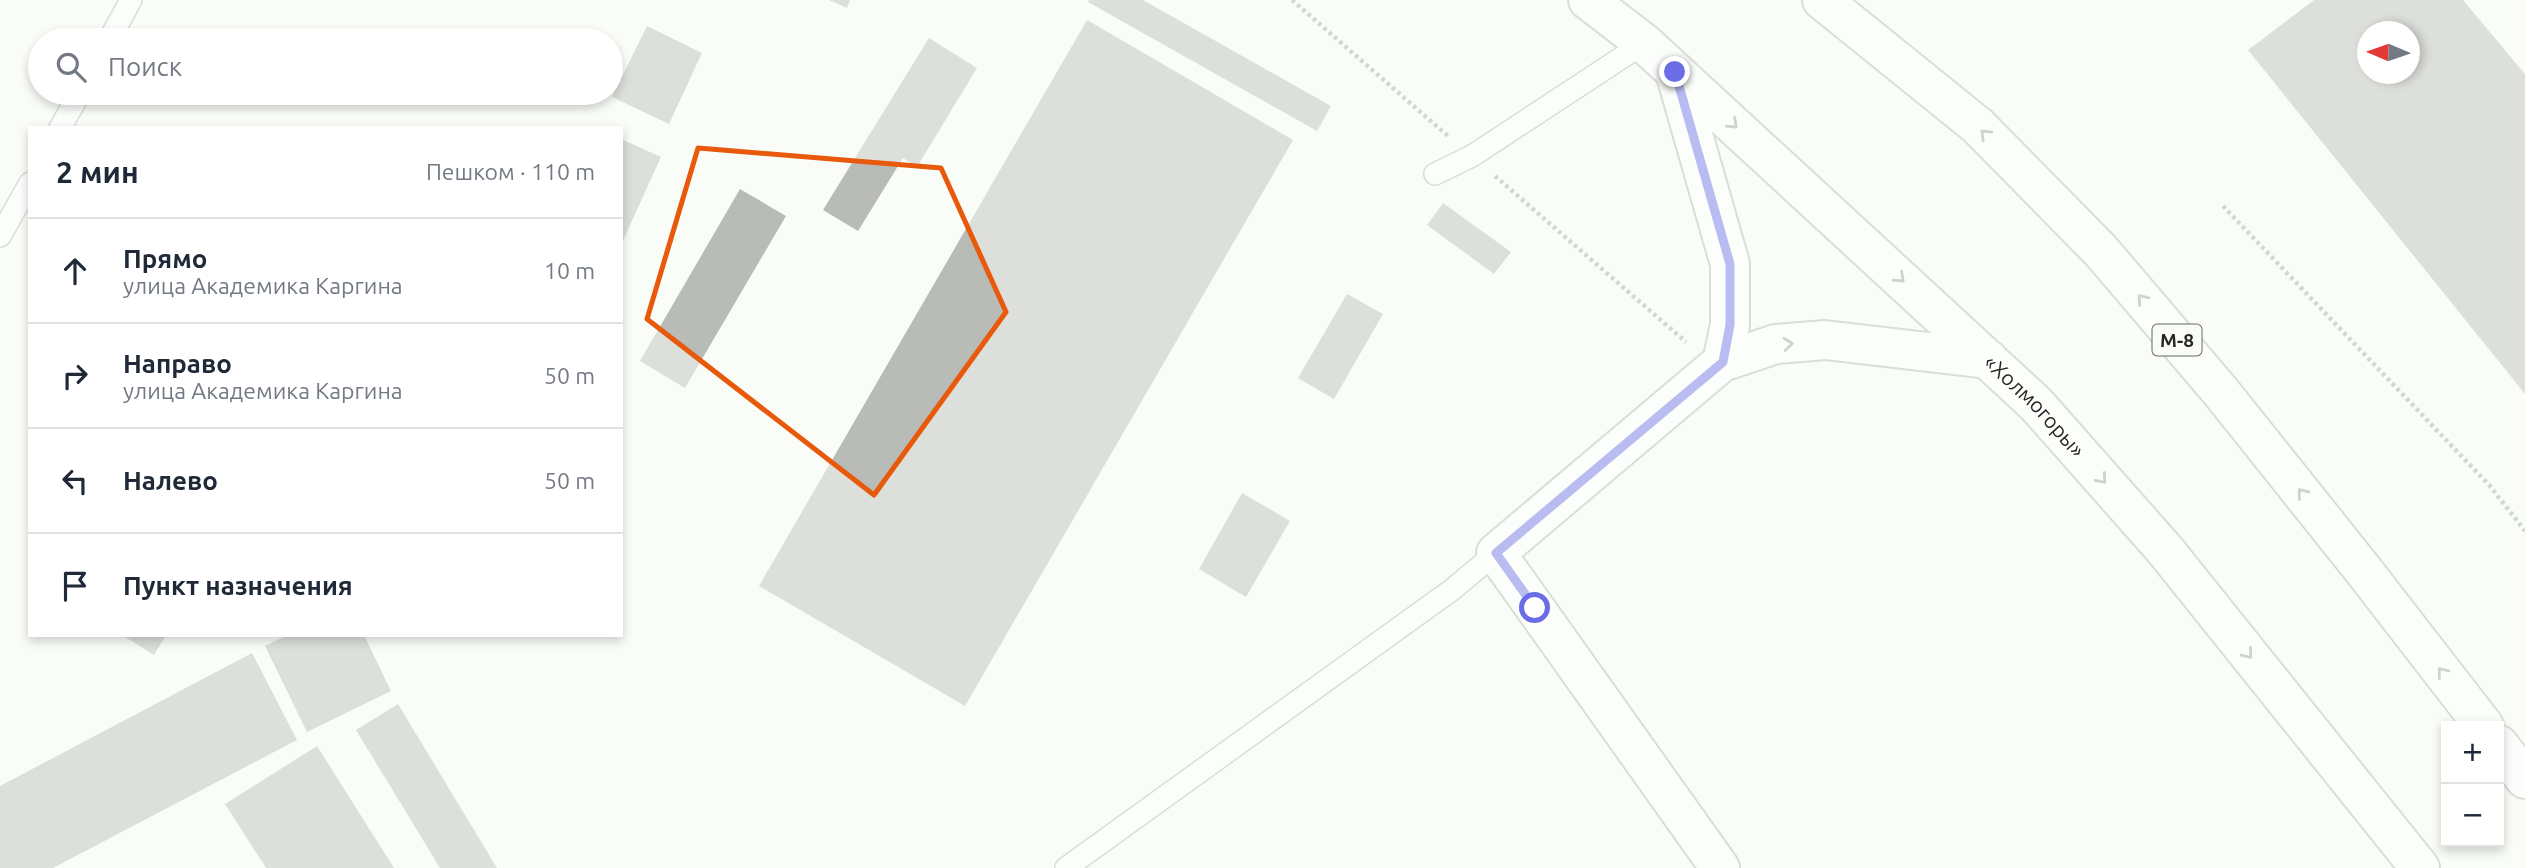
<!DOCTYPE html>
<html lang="ru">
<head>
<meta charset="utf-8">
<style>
  :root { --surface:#fff; --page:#f6f6f7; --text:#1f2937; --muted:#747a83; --line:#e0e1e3 }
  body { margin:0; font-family:Ubuntu,sans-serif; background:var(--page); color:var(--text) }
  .controls { position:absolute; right:21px; bottom:21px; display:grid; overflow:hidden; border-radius:0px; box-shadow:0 4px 10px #0003 }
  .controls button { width:63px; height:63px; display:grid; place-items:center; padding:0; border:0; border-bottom:2px solid var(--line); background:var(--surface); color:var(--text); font:35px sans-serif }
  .compass { position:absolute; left:2357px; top:21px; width:63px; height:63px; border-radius:50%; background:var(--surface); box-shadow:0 4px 10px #0003; rotate:272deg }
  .stop { position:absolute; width:21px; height:21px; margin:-16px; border:5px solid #6b6de7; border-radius:50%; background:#fff }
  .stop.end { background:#6b6de7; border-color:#fff; box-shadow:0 2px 7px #0008 }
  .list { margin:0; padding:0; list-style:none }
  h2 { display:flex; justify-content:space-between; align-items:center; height:91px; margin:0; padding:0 28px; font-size:30px }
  h2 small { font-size:23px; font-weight:400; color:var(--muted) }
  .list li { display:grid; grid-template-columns:46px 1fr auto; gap:21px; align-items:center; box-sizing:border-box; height:105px; padding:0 28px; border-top:2px solid var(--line) }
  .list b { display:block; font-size:26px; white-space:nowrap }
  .list p { margin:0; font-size:23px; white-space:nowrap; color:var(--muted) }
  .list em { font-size:23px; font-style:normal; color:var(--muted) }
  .icon { flex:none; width:38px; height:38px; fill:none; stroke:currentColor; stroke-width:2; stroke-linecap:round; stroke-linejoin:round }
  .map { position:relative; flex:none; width:2525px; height:868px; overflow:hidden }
  .search { position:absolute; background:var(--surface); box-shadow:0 4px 10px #0003; left:28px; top:28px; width:595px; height:77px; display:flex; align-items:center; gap:18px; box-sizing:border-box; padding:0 24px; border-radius:38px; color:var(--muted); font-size:26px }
  .panel { position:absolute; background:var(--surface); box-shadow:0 4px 10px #0003; left:28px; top:126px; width:595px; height:511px; border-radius:0px }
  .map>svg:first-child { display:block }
  .building { fill:#b9bbb6; fill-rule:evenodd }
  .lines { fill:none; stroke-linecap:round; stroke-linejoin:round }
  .lane-casing { stroke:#b3b6b1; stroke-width:24 }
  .street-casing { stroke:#b3b6b1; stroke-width:42 }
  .highway-casing { stroke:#b3b6b1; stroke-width:42 }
  .path { stroke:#a5a8a3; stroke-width:4.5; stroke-dasharray:3.5 3.5; stroke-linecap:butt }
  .lane { stroke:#fff; stroke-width:21 }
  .street { stroke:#fff; stroke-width:38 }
  .highway { stroke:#fff; stroke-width:38 }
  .oneway { stroke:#9d9d9c }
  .route { stroke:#6b6de7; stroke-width:9 }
  .marked { fill:none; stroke:#e8590c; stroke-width:5; stroke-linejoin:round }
  .labels { text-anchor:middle; stroke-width:7; stroke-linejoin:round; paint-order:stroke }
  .shield { fill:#fafdf7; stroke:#656663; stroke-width:2 }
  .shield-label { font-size:19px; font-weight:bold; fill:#252624 }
  .street-label { font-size:21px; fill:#252624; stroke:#fafdf7 }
</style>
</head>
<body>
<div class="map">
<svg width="2525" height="868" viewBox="0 0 2525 868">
  <rect width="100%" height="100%" fill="#fafdf7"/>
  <path class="building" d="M829,0H850L847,8Z
    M1089,0H1143L1331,106L1317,131L1088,2Z
    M2314,0H2463L2525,74V394L2248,50ZM2368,32H2410V74H2368Z
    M1087,20L1293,140L965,706L759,586Z
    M647,26L702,53L669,124L612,97Z
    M929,38L977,68L917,167L903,158L858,231L823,210Z
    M621,139L661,157L621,245Z
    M740,189L786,216L685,388L640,361Z
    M1443,203L1511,252L1494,274L1427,225Z
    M1347,294L1383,314L1334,399L1298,378Z
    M1242,493L1290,521L1246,597L1199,569Z
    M122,635H166L154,655Z
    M288,635H364L391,691L307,732L265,646Z
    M252,653L297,740L53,868H0V786Z
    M398,704L497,868H440L356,730Z
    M317,746L394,868H266L225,804Z"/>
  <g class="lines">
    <defs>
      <path id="lane" d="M109,40L131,0
        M60,128L80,93
        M1435,174L1472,156L1644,43
        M0,236L30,183
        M1066,868L1453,589L1496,553"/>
      <path id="street" d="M1675,72L1730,264V325L1722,362
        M1720,868L1496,553L1722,362L1776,344L1825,340L1988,359"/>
      <g id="highway">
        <path id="s1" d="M1588,0L1644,43L2036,404L2165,550L2420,868"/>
        <path d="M1822,0L1978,126L2101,251L2221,392L2364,571L2484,726"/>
        <path d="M2499,745L2525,779"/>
      </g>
    </defs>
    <use href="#lane" class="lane-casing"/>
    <use href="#street" class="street-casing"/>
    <use href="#highway" class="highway-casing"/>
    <path class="path" d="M1292,0L1448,136
      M1495,176L1686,342
      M2223,206L2490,486L2525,531"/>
    <use href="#lane" class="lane"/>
    <use href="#street" class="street"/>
    <use href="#highway" class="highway"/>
  </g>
  <defs><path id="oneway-chevron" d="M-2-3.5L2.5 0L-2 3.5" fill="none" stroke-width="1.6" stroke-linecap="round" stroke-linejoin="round" transform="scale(1.75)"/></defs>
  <g class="oneway">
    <use href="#oneway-chevron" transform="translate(1733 124) rotate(43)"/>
    <use href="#oneway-chevron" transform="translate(1985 134) rotate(-135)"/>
    <use href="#oneway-chevron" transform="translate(1900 278) rotate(43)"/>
    <use href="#oneway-chevron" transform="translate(2142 299) rotate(-130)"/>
    <use href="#oneway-chevron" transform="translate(1788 344) rotate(-6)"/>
    <use href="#oneway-chevron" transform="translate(2102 479) rotate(49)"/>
    <use href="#oneway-chevron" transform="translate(2302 493) rotate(-129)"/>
    <use href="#oneway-chevron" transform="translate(2248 654) rotate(51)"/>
    <use href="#oneway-chevron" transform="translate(2442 672) rotate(-128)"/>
  </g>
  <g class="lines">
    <path class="route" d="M1535,608L1496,553L1723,362L1730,325V264L1675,72"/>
  </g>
  <path d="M0 0H2525V868H0ZM698,148L941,168L1006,312L874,495L647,319Z" fill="#fafdf7" fill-opacity=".55" fill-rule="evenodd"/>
  <path class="marked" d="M698,148L941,168L1006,312L874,495L647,319Z"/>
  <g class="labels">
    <rect class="shield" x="2152.5" y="324.5" width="49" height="31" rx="5"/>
    <g class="shield-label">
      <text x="2177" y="347">М-8</text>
    </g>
    <g class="street-label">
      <text dy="7" stroke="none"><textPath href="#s1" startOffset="604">«Холмогоры»</textPath></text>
    </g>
  </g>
</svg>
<div class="controls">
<button>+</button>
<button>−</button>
</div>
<svg class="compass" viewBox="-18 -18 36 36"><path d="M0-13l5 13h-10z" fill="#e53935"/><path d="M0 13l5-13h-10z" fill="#747a83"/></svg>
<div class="stop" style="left:1535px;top:608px"></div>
<div class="stop end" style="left:1675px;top:72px"></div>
<div class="search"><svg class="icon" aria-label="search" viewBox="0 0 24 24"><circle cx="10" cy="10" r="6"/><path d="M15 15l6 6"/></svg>Поиск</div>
<section class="panel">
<h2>2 мин<small>Пешком · 110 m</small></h2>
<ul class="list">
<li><svg class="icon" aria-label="ahead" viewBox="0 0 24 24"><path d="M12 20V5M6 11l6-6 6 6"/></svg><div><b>Прямо</b><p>улица Академика Каргина</p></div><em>10 m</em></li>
<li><svg class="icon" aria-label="right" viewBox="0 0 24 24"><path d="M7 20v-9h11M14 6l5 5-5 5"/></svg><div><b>Направо</b><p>улица Академика Каргина</p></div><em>50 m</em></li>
<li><svg class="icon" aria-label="left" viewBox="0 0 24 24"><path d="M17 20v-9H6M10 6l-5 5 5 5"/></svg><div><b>Налево</b></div><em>50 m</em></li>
<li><svg class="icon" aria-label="arrive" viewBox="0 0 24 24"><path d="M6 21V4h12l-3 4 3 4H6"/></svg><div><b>Пункт назначения</b></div></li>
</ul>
</section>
</div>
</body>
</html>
